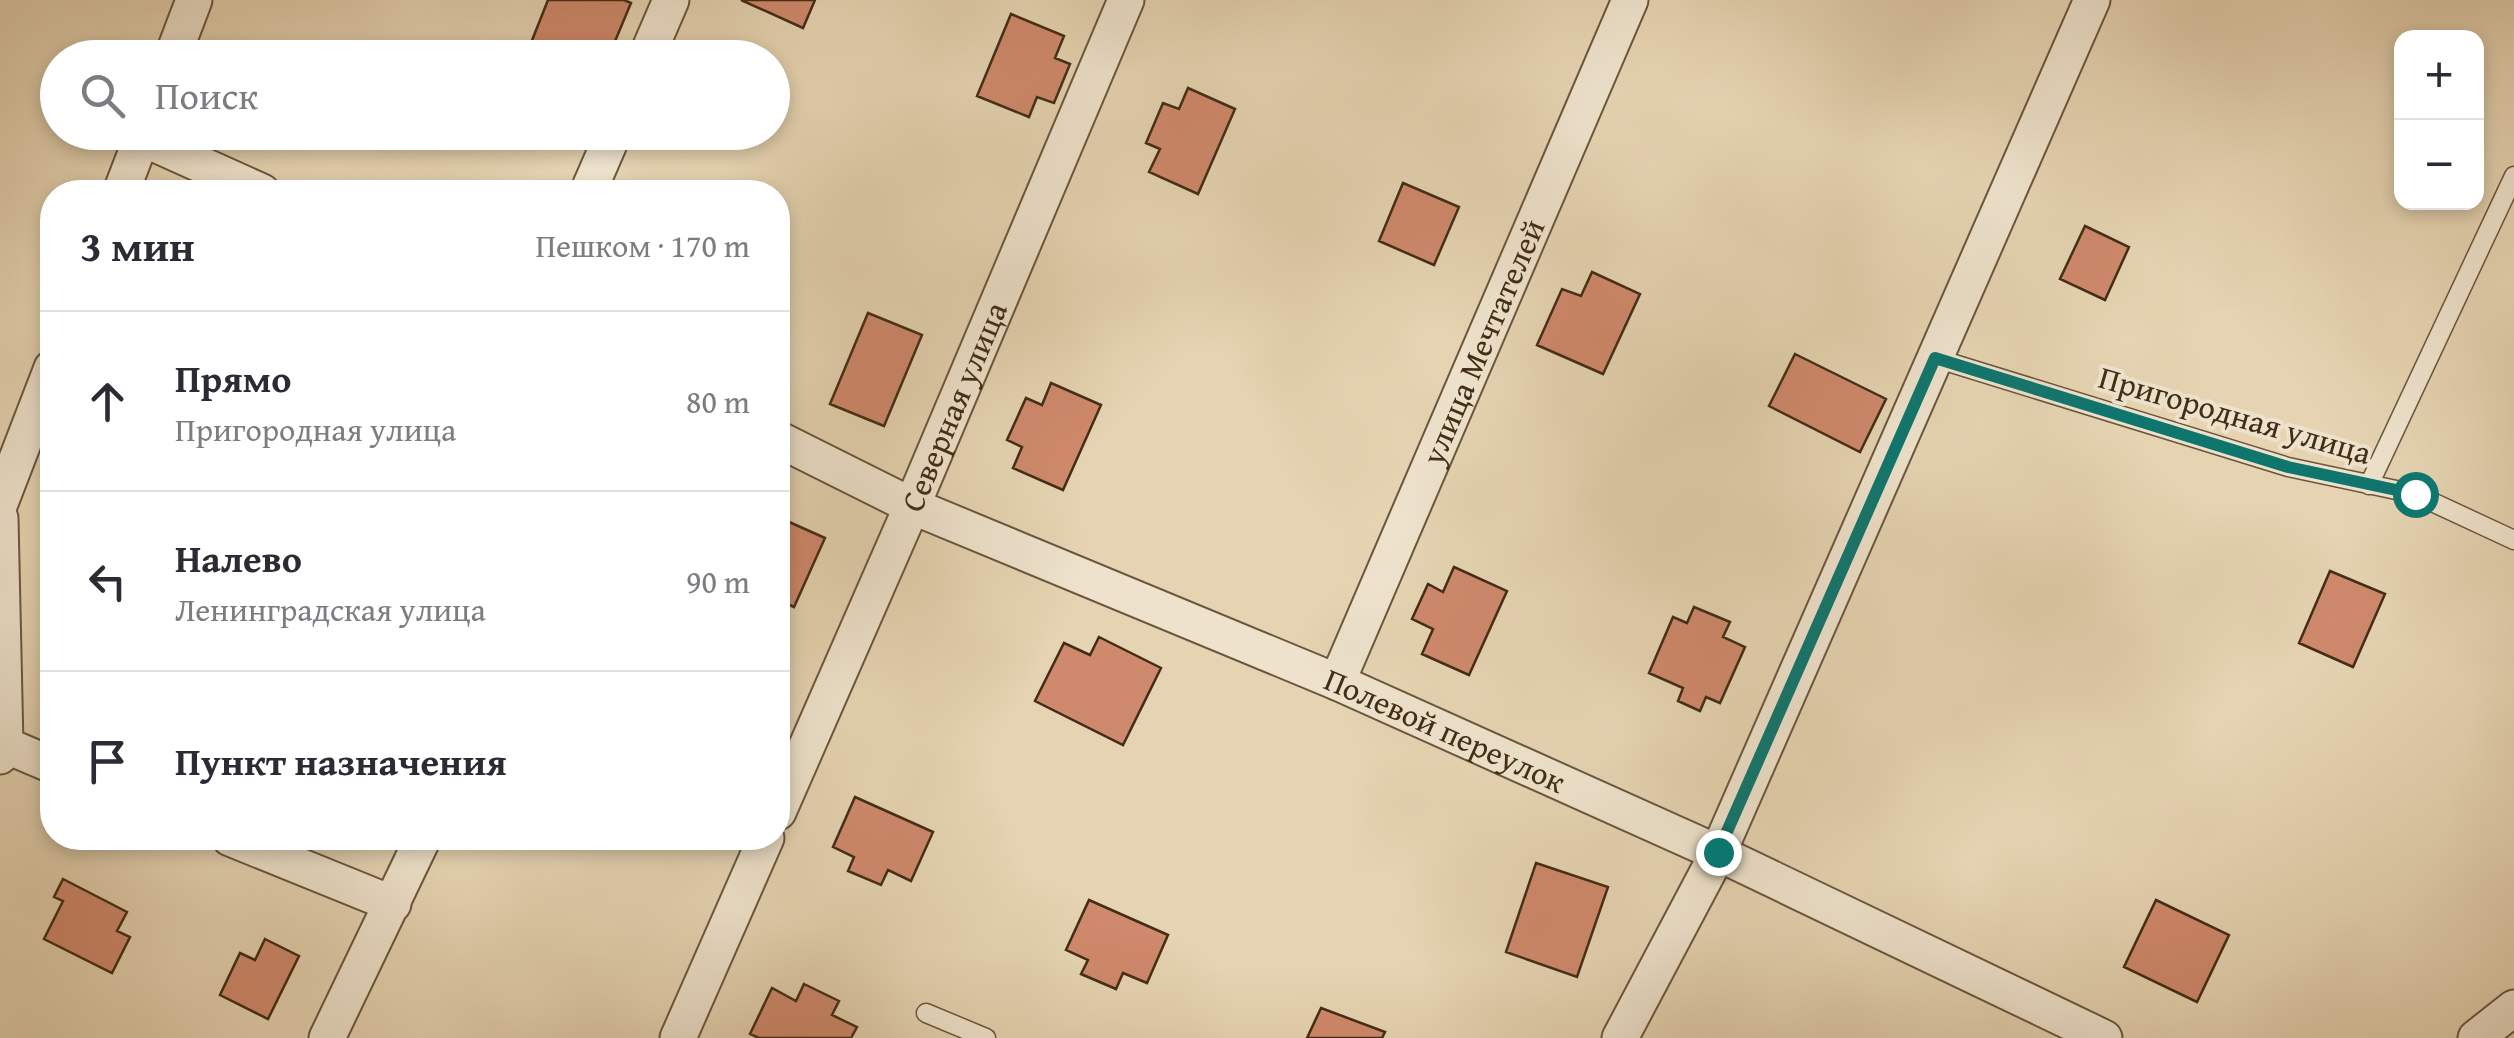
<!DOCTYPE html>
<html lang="ru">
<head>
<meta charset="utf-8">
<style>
  :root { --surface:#fff; --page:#f7f7f7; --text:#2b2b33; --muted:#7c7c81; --line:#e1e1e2 }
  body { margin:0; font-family:"Gentium Book Plus",serif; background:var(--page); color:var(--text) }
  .controls { position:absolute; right:30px; top:30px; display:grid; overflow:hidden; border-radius:20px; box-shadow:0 5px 15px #0003 }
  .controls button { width:90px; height:90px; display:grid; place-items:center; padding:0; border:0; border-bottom:2px solid var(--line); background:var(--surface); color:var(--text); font:50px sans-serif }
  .stop { position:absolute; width:30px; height:30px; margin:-22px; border:8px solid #0f766e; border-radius:50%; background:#fff }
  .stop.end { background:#0f766e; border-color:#fff; box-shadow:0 2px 10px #0008 }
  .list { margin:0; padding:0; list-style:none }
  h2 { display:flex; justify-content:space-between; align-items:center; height:130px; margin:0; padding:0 40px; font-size:42px }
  h2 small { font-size:32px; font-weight:400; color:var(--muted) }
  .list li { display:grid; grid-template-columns:65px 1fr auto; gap:30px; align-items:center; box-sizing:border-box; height:180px; padding:0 40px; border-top:2px solid var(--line) }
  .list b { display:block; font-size:38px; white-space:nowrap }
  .list p { margin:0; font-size:32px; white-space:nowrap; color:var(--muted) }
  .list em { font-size:32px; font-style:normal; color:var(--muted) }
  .icon { flex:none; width:55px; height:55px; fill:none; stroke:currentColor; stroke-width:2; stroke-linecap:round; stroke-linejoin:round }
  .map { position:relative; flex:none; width:2514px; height:1038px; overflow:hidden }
  .search { position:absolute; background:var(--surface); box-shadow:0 5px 15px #0003; left:40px; top:40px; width:750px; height:110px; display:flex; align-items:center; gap:25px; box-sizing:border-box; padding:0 35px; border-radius:55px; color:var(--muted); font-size:38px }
  .panel { position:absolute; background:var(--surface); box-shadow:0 5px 15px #0003; left:40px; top:180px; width:750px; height:670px; border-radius:40px }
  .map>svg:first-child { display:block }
  .building { fill:#cf896c; stroke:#422d16; stroke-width:2.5 }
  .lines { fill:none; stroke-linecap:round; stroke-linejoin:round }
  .service-casing { stroke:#6b563d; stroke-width:21 }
  .minor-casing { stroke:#6b563d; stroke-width:39 }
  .service { stroke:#eee2cc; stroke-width:18 }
  .minor { stroke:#eee2cc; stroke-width:35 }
  .route { stroke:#0f766e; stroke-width:12 }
  .labels { text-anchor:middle; stroke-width:8; stroke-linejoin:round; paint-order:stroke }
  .street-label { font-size:32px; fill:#422d16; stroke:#eee2cc }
</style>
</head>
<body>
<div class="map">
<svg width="2514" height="1038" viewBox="0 0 2514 1038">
  <rect width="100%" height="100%" fill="#e5d3b1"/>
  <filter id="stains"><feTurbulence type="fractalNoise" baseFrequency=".002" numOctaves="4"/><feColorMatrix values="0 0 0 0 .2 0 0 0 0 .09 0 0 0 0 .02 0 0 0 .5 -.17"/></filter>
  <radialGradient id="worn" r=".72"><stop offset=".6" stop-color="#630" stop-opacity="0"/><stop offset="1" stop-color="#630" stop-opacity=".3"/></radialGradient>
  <path class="building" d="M548,0H624L631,3L608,58H525Z
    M741,0H815L803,28Z
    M1011,14L1064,36L1055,58L1070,64L1054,103L1037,97L1029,117L977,96Z
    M1188,88L1235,109L1198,194L1149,172L1160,149L1146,143L1163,103L1179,109Z
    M1403,183L1459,207L1434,265L1379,241Z
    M2085,226L2129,247L2105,300L2060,279Z
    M1592,272L1640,294L1603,374L1537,345L1562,289L1581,296Z
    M868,313L922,335L884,426L830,404Z
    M1795,354L1886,399L1860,452L1769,406Z
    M1051,383L1101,405L1063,490L1013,468L1022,447L1007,440L1026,398L1042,405Z
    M778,517L825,538L794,607L778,600Z
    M1454,567L1507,591L1469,675L1422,654L1433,629L1412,619L1428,584L1443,592Z
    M2330,571L2385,594L2353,667L2299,643Z
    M1694,607L1730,622L1723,637L1745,647L1720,703L1706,697L1700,711L1678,701L1683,688L1649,673L1673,617L1687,623Z
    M1099,637L1161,668L1123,745L1035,701L1064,643L1090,655Z
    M855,797L933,832L911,881L888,870L881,885L848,871L854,857L833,847Z
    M1536,863L1608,887L1577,977L1506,952Z
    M63,879L127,912L117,931L130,937L112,973L44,939L63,901L54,897Z
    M1089,900L1168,935L1147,983L1123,973L1116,989L1081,974L1088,960L1066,950Z
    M2156,900L2229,935L2197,1002L2124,967Z
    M265,939L299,956L268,1019L220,995L240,953L255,960Z
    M804,984L839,1001L832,1015L857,1027L851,1038H759L750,1034L772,988L796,1001Z
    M1321,1008L1385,1032L1382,1038H1307Z"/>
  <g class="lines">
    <defs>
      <path id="service" d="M1935,358L2288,467L2415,494L2514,540
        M2369,485L2514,176
        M926,1013L986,1038"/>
      <g id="minor">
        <path d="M172,58L194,0"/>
        <path d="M646,58L671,0"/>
        <path d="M142,138L262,192"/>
        <path d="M121,192L144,132"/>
        <path d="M588,192L614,132"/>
        <path id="s1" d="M778,439L912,506L1337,682L1718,853L2104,1038"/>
        <path d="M0,503L52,368"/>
        <path d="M0,518L5,745L0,756"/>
        <path id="s2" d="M1337,682L1630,0"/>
        <path d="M5,745L52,765"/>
        <path id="s3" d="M778,812L912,506L1126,0"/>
        <path d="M230,838L393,904"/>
        <path d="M327,1038L423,838"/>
        <path d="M678,1038L766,838"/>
        <path d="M1620,1038L1718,853L2092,0"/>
        <path d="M2476,1038L2514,1008"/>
      </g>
    </defs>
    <use href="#service" class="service-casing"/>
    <use href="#minor" class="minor-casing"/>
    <use href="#service" class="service"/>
    <use href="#minor" class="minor"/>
  </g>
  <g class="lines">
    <path class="route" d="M1718,852L1935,358L2288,467L2415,494"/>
  </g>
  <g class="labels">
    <g class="street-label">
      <text dy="11" stroke="none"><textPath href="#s2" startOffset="370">улица Мечтателей</textPath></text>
      <text dy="11" stroke="none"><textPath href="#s3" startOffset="442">Северная улица</textPath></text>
      <text transform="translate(2235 415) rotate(16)" y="11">Пригородная улица</text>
      <text dy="11" stroke="none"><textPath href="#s1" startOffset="728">Полевой переулок</textPath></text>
    </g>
  </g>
  <rect width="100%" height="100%" filter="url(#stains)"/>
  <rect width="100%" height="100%" fill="url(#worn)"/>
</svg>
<div class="controls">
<button>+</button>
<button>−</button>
</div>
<div class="stop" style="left:2415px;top:494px"></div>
<div class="stop end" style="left:1718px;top:852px"></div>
<div class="search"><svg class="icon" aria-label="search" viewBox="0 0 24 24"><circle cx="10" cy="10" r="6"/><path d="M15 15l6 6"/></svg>Поиск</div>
<section class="panel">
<h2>3 мин<small>Пешком · 170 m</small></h2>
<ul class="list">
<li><svg class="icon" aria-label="ahead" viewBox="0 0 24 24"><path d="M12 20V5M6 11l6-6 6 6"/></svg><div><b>Прямо</b><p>Пригородная улица</p></div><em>80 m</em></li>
<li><svg class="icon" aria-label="left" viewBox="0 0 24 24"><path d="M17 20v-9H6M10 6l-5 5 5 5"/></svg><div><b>Налево</b><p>Ленинградская улица</p></div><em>90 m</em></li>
<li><svg class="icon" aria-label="arrive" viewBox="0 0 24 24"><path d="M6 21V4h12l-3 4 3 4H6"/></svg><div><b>Пункт назначения</b></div></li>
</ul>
</section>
</div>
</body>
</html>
